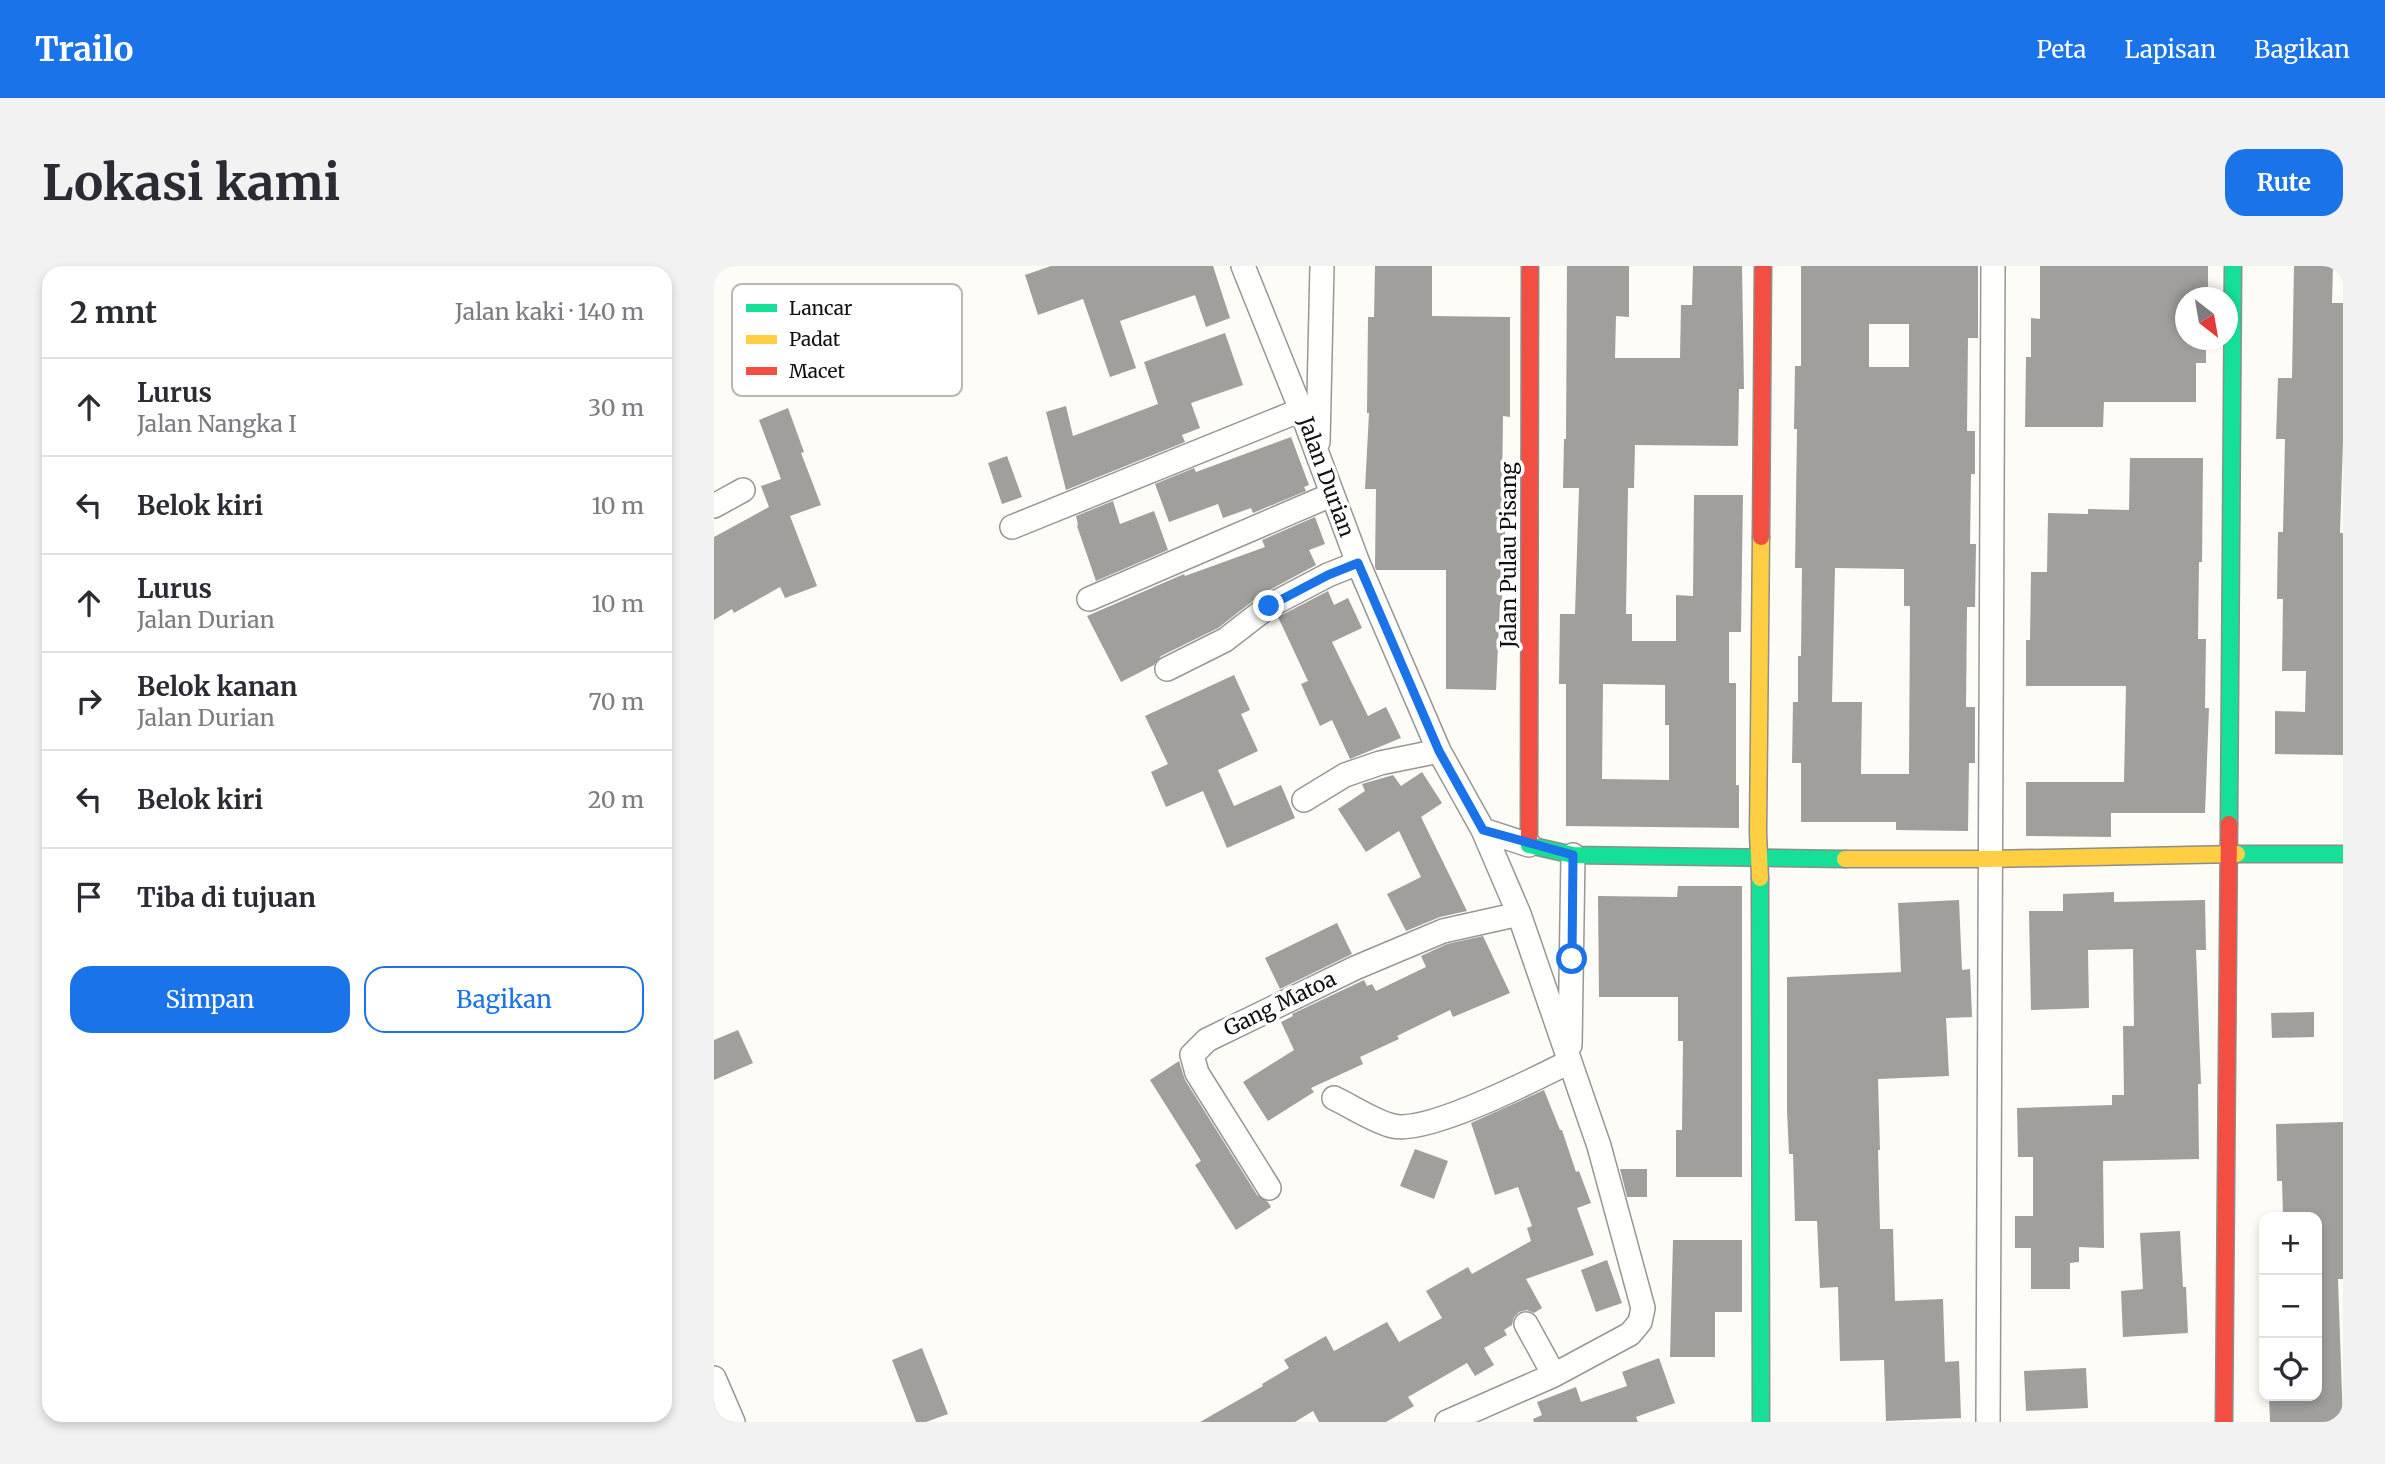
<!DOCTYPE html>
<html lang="id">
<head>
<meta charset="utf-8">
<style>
  :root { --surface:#fff; --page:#f2f2f3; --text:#2b2b33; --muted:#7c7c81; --line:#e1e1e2; --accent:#1a73e8 }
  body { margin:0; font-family:Merriweather,serif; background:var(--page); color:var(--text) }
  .controls { position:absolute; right:21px; bottom:21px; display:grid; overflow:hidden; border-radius:14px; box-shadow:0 4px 10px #0003 }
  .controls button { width:63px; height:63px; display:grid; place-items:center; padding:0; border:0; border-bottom:2px solid var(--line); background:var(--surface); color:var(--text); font:35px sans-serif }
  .compass { position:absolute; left:1461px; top:21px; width:63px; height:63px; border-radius:50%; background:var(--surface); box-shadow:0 4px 10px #0003; rotate:149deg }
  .stop { position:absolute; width:21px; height:21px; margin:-16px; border:5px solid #1a73e8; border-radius:50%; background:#fff }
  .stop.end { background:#1a73e8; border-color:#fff; box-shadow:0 2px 7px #0008 }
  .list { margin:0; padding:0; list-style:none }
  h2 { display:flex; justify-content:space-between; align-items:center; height:91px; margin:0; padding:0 28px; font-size:30px }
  h2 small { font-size:23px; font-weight:400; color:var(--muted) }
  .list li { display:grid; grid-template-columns:46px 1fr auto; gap:21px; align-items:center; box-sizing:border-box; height:98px; padding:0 28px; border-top:2px solid var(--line) }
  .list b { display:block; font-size:26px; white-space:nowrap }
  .list p { margin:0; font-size:23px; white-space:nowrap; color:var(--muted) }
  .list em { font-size:23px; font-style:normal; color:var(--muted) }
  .actions { display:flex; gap:14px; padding:21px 28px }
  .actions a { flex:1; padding:16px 0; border:2px solid var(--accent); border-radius:21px; text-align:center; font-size:24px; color:var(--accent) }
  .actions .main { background:var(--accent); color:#fff }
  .icon { flex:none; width:38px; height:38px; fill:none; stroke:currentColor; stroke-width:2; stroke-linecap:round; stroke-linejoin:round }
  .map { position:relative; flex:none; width:1629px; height:1156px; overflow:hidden; border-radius:21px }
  header { display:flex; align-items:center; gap:42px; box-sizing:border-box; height:98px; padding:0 35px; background:var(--accent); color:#fff }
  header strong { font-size:33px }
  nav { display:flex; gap:38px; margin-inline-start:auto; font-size:24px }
  .intro { display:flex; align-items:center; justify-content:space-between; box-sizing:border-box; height:168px; padding:0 42px }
  h1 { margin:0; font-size:49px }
  .button { padding:18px 32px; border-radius:21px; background:var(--accent); color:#fff; font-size:24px; font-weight:700 }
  main { display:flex; gap:42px; padding:0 42px }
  aside { flex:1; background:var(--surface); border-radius:21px; box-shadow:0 4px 10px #0003 }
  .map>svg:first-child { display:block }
  .building { fill:#a19f9c; fill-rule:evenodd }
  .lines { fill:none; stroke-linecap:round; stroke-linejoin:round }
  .street-casing { stroke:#979795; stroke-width:26 }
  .fast-casing { stroke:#8e8d8b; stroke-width:19 }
  .slow-casing { stroke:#8e8d8b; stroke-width:19 }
  .jam-casing { stroke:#8e8d8b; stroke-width:19 }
  .street { stroke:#fffffe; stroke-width:23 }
  .fast { stroke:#16e098; stroke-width:16 }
  .slow { stroke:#ffcf43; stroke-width:16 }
  .jam { stroke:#f24e42; stroke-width:16 }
  .route { stroke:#1a73e8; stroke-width:9 }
  .labels { text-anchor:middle; stroke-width:7; stroke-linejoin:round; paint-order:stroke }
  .street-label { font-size:21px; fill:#111; stroke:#fff }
  .key { fill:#fff; stroke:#b8b8b8; stroke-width:2 }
  .key-label { font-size:19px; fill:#111 }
</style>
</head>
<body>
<header>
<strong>Trailo</strong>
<nav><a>Peta</a><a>Lapisan</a><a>Bagikan</a></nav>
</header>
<div class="intro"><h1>Lokasi kami</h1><a class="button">Rute</a></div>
<main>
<aside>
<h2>2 mnt<small>Jalan kaki · 140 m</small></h2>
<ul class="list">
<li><svg class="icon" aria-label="ahead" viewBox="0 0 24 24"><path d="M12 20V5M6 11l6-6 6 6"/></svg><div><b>Lurus</b><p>Jalan Nangka I</p></div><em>30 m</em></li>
<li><svg class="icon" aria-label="left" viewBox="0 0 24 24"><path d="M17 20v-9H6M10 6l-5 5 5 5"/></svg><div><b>Belok kiri</b></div><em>10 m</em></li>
<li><svg class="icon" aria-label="ahead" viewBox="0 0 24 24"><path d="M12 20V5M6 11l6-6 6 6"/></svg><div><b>Lurus</b><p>Jalan Durian</p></div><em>10 m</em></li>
<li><svg class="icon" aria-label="right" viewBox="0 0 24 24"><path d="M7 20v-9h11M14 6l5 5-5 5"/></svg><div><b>Belok kanan</b><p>Jalan Durian</p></div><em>70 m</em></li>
<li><svg class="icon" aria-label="left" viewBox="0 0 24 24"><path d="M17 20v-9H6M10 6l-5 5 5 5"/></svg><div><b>Belok kiri</b></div><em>20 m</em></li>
<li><svg class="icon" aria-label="arrive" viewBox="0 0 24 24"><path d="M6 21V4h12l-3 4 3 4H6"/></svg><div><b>Tiba di tujuan</b></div></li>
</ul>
<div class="actions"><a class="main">Simpan</a><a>Bagikan</a></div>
</aside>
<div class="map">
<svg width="1629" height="1156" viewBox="0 0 1629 1156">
  <rect width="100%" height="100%" fill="#fdfcf7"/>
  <path class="building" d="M337,0H499L516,52L492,61L481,29L406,55L422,102L396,111L369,33L324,49L311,9Z
    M661,0H718V50L796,51V151L789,150L788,227H791V273H789L788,336H786L782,424L732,423V304H662L661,301L662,223H651L655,147H653L654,51H660Z
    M853,0H915V51L902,50L901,92H966L967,39H978L979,0H1028L1030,123H1025L1024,180L921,179L920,222H914L912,348H918V375H962V329L979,330L980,229H1029L1027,366H1015V417H1022V519H1025V562L852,560V418H845L846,348H861L865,222H849L850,173H852ZM889,418L951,419V459H955V514L888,513Z
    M1087,0H1264V72H1254L1253,165H1261V208H1257L1256,278H1262L1261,341H1253L1252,441H1261V497H1255L1254,565L1182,564V556H1087V497H1078L1079,436H1084V390H1087L1088,302H1081L1083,163H1080L1081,100H1087ZM1155,58H1195V101H1155ZM1121,302L1190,303V340H1196L1195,508H1147L1148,436H1118Z
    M1326,0H1494V28H1472V74H1492V97H1482V136H1390L1389,161H1311L1312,91H1317V52L1326,53Z
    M1580,0H1619L1618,37H1629V174L1626,267H1629V489L1561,488V445L1591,446L1592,405H1568L1569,333H1563L1564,266H1569L1571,173H1562L1564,112H1578Z
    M511,67L529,119L477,137L486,162L468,169L471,176L352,224L332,146L352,140L359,170L444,138L430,96Z
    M74,142L90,186L87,187L107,239L76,250L103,320L71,332L66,321L20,347L18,343L0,354V271L55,241L47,220L67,213L45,154Z
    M577,171L595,219L590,221L592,225L539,247L537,242L509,252L504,238L455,256L441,218L480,202L482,206Z
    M293,190L308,231L288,238L274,197Z
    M1416,192H1489L1488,296H1485L1484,373H1492L1491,442H1495L1491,547H1397V571L1312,570V516H1410L1412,420H1312V374H1316L1317,306H1333L1334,247L1374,248V243L1415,244Z
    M399,235L406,258L440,245L454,284L382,315L363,260L364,259L362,250Z
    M601,251L611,278L595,284L602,299L548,328L504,362L447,390L440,399L407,416L373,350L470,308L471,310L551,281L548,274Z
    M614,325L620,339L634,332L648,362L618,376L654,450L672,441L687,472L636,493L618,454L606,460L587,418L594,415L564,351Z
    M520,409L536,444L527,448L544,485L504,504L520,540L567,519L581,552L513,582L489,525L452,541L437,506L454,498L431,450Z
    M708,506L728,537L707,551L753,645L726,651L692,665L673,628L707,611L685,565L652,586L624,543L651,525L648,518L679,509L687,520Z
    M964,620H1028V911H962V864H968L969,775H964V731H885L884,630L963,631Z
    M1400,626V636L1491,634L1492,684H1482L1487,818H1484L1485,893L1389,895L1390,982L1365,981V996L1356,997V1023H1317V982H1301V950H1319V891H1304L1303,842L1398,839V829H1410L1409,760H1420L1419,683L1374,684L1375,742L1317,744L1315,645H1349V628Z
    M1245,634L1248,704L1256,703L1258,751L1232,752L1235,810L1164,813L1166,884H1164L1166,963H1179L1181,1035L1229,1033L1231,1096L1245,1095L1247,1152L1172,1155L1170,1094L1126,1095L1124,1021L1106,1022L1103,955H1081L1079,888H1075L1073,845V711L1187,706L1184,637Z
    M623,657L638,688L566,723L551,692Z
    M769,670L796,727L739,751L736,744L683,770L685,773L646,791L649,798L597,822L600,826L554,855L529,816L580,784L567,756L579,750L578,748L650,714L653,720L658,718L662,725L712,701L707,690L733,678Z
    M1600,746V771L1558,772L1557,747Z
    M24,764L39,797L0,814V774Z
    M465,795L471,814L543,929L554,936L557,941L522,964L481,899L487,895L436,814Z
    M830,824L846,864H848L862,906L865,905L877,937L863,942L880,989L812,1013L828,1042L820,1047L813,1044L805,1046L800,1051L798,1059L790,1064L793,1069L770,1082L780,1099L761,1110L753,1097L694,1131L700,1140L672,1156H605L599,1145L581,1156H486L549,1120L548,1118L575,1102L570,1094L612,1070L620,1085L673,1056L685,1076L728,1052L712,1025L754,1001L758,1008L817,975L813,962L818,960L804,921L781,929L757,857Z
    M1629,856V1013H1624L1629,1156H1556L1555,1130H1603V951H1569L1568,915H1563L1562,858Z
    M701,883L734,895L720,933L686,920Z
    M906,903H933V931H913Z
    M1466,965L1469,1021H1472L1474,1067L1409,1071L1407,1025L1429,1023L1426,967Z
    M959,974H1028V1046H1001V1091H956Z
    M893,994L908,1037L882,1046L867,1004Z
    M208,1082L234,1148L212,1156H202L178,1094Z
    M945,1092L961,1137L922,1151L924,1156H820L819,1153L828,1149L823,1136L862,1121L867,1136L913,1120L908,1106Z
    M1372,1102L1374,1142L1312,1145L1310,1105Z"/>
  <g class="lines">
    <defs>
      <path id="street" d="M529,0L587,144L644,297L725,485L769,564L815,579
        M604,176L608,0
        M0,240L29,224
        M298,261L587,144
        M375,333L617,229
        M453,403L511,374L555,340L614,309L644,297
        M590,534L631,509L666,497L725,485
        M856,779L859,589
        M620,832C637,840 661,856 679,860C714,868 821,813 855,796
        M555,922L483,807L478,789L493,774L641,702L729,665L805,648
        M812,1058L840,1109
        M0,1112L19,1156
        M733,1156L840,1109L916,1068L926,1056L929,1042L885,880L805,648L769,564
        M1274,1156L1279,0"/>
      <path id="fast" d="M1515,558L1519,0
        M815,573V579L859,589L1131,593
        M1523,588H1629
        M1046,612L1047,1156"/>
      <path id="slow" d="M1131,593H1275L1523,588
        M1046,612L1044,567L1047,271"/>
      <path id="jam" d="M1047,271L1049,0
        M815,573L816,0
        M1510,1156L1515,558"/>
    </defs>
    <use href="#street" class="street-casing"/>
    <use href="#fast" class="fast-casing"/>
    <use href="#slow" class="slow-casing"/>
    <use href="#jam" class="jam-casing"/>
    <use href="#street" class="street"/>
    <use href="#fast" class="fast"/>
    <use href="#slow" class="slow"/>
    <use href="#jam" class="jam"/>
  </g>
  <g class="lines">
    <path class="route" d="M555,340L614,309L644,297L725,485L769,564L859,589L858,693"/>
  </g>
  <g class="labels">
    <g class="street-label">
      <text transform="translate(612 211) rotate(70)" y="7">Jalan Durian</text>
      <text transform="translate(795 289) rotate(-90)" y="7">Jalan Pulau Pisang</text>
      <text transform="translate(566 738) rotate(-26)" y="7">Gang Matoa</text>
    </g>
  </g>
  <rect x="18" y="18" width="230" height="112" rx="10" class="key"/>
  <rect x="32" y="38" width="31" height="8" fill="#16e098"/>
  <rect x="32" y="69" width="31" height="9" fill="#ffcf43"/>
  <rect x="32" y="101" width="31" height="8" fill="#f24e42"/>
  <g class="key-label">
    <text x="75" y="49">Lancar</text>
    <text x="75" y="80">Padat</text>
    <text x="75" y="112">Macet</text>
  </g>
</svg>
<div class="controls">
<button>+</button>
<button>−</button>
<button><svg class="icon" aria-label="locate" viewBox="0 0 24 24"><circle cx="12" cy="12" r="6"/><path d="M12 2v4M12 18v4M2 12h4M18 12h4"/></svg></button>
</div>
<svg class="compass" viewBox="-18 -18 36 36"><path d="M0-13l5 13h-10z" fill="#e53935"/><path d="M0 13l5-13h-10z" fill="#7c7c81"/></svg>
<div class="stop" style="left:858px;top:693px"></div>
<div class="stop end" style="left:555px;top:340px"></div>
</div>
</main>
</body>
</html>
